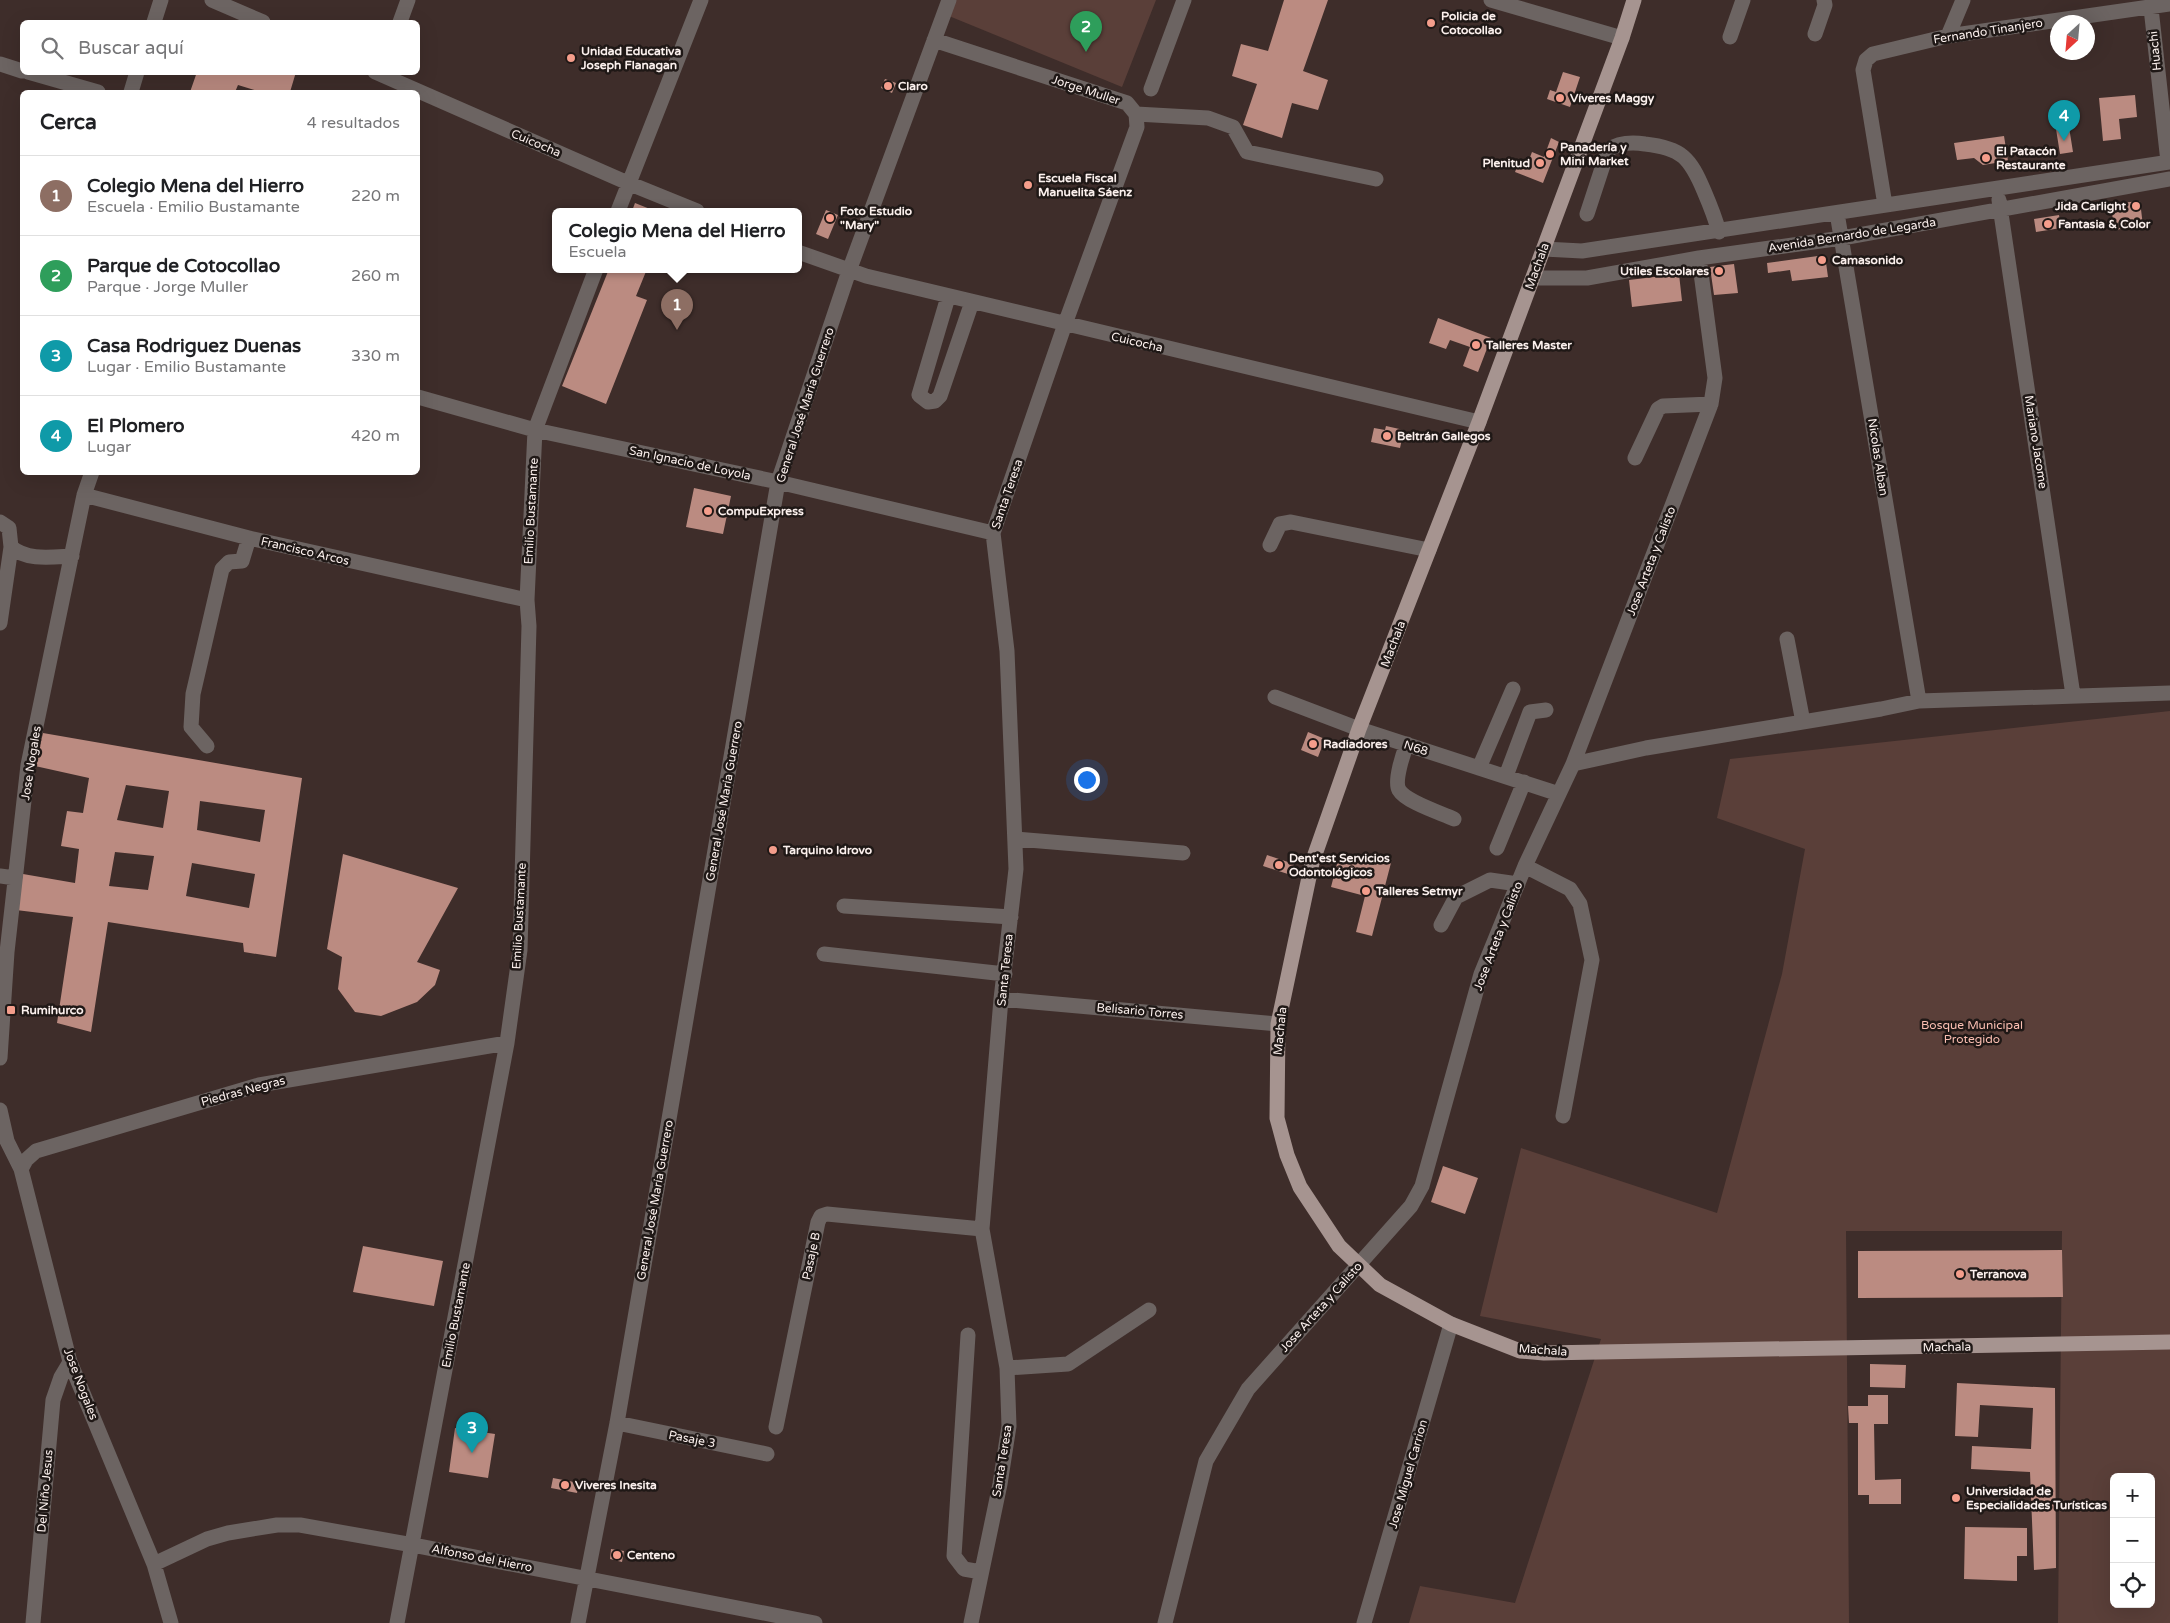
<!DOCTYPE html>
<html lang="es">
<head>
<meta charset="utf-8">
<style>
  :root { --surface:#fff; --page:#f6f6f6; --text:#202124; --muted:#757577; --line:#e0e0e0; --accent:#1a73e8 }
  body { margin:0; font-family:"Varela Round",sans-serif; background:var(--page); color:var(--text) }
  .controls { position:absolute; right:15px; bottom:15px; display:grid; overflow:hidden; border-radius:8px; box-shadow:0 5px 20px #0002 }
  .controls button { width:45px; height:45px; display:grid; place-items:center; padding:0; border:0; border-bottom:1px solid var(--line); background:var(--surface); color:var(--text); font:25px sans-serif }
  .compass { position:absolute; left:2050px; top:15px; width:45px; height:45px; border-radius:50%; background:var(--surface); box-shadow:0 5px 20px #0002; rotate:206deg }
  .you { position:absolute; left:1086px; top:779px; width:18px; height:18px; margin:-12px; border:4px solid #fff; border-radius:50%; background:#1a73e8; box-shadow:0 0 0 8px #1a73e833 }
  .badge { display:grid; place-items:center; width:32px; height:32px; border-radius:50%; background:var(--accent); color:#fff; font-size:16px; font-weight:700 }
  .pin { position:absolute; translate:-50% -41px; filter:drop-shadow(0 1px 2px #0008) }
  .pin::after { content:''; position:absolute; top:26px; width:18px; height:15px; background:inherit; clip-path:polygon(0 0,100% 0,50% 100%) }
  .popup { position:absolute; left:552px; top:208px; width:250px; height:65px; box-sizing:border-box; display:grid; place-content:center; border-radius:8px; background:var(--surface); filter:drop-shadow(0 1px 4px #0005); font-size:16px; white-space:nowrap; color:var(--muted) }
  .popup b { font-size:19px; color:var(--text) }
  .popup::after { content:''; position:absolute; left:50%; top:100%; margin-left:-10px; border:10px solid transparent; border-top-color:var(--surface) }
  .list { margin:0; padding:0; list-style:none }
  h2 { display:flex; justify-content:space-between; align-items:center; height:65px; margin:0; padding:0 20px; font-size:21px }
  h2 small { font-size:16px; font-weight:400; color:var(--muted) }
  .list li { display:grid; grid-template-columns:32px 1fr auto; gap:15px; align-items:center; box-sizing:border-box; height:80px; padding:0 20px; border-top:1px solid var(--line) }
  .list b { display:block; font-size:19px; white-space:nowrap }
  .list p { margin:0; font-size:16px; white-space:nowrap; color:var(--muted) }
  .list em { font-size:16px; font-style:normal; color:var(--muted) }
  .icon { flex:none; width:28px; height:28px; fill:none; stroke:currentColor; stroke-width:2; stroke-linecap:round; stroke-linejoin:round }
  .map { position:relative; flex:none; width:2170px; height:1623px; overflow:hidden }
  .search { position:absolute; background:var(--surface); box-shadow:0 5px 20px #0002; left:20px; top:20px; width:400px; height:55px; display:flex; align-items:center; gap:12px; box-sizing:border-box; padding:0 18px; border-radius:8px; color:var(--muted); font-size:19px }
  .panel { position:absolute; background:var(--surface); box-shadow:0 5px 20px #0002; left:20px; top:90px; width:400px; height:385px; border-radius:8px }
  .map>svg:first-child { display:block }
  .green { fill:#5a3f39; fill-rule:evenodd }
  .building { fill:#bb8b81; fill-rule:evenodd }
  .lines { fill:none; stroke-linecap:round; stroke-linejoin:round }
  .minor { stroke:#6c6462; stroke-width:15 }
  .major { stroke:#a69490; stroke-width:15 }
  .poi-dot { fill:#f49d8b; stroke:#1f1816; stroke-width:2 }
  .labels { text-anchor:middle; stroke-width:5; stroke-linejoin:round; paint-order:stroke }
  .poi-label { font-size:12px; font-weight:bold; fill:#fbf0ed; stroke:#1f1816; text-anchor:start }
  .street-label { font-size:12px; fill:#fbf0ed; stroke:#1f1816 }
  .park-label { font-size:12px; fill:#fbbfb2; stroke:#1f1816 }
</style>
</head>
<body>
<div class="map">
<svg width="2170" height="1623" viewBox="0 0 2170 1623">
  <rect width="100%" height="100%" fill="#3e2d2a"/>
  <path class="green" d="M956,0H1156L1122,87L949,16Z
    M2170,711V1623H2058L2062,1231H1846L1849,1623H1409L1420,1586L1515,1603L1601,1339L1480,1316L1521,1148L1717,1213L1782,974L1805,849L1717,818L1730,759ZM2114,1477H2151V1604H2114Z"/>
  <path class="building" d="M1284,0H1328L1303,71L1328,80L1318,110L1292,103L1282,138L1243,125L1257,84L1232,76L1241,44L1268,51Z
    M197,72H296L290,92H261L238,85L235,92H190Z
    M1563,72L1580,77L1570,107L1547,99L1550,90L1556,92Z
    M885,79L896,83L892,93L881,88Z
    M2135,95L2137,117L2119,119L2121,139L2103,141L2099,98Z
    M2069,127L2073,152L2060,154L2056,129Z
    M2004,136L2008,161L1983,165L1974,158L1957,160L1954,143Z
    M1551,138L1559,142L1543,183L1515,172L1519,162L1527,165L1532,152L1544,157Z
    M2140,201L2143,226L2114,230L2111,204Z
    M635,203L655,211H632Z
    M826,210L838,215L828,239L816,234Z
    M2059,215L2061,228L2036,232L2034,219Z
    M1825,255L1828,277L1792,281L1790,270L1768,273L1767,263Z
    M1734,264L1738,293L1714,295L1710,267Z
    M609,269H647L636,296L647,300L606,404L562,386Z
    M1679,274L1682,301L1632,307L1629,280Z
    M1438,318L1491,338L1478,372L1463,366L1470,347L1450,340L1446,349L1429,343Z
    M1386,426L1404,430L1400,448L1371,442L1374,428L1385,430Z
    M694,488L731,496L723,534L686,527Z
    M1308,732L1325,739L1318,757L1301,750Z
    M43,733L302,778L276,957L244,952L243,943L108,922L91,1032L57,1023L73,917L16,910L23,874L75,883L79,849L61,846L67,811L83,813L89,778L35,766ZM126,785L169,791L163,828L117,820ZM200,801L265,810L260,842L197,830ZM115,852L154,856L148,890L109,886ZM192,863L255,874L249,908L186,896Z
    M343,854L458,888L417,962L440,970L435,985L417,1002L381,1016L355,1012L338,989L342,957L327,949Z
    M1267,855L1294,864L1291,875L1263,866Z
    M1376,855L1392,859L1372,936L1356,932L1365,896L1331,887L1339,856L1374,865Z
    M1443,1166L1478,1178L1465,1214L1431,1202Z
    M363,1246L443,1261L434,1306L353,1292Z
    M2062,1250L2063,1297L1858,1298V1251Z
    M1870,1364L1906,1365L1905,1388L1870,1387Z
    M1957,1383L2055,1388L2056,1568L2034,1570L2030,1472L1971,1469L1972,1446L2031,1449L2033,1408L1980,1405L1978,1437L1955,1436Z
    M1868,1395H1888V1424H1874L1875,1480L1901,1479V1504H1869V1495H1858V1423H1849L1848,1406H1868Z
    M455,1428L495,1434L488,1478L449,1472Z
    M553,1478L579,1483L577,1493L551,1488Z
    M1965,1527L2027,1528V1556H2017V1581L1964,1579Z
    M611,1549L624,1551L622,1562L610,1559Z"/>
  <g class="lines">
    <path class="minor" d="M212,0L263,22
      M1491,0L1622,38
      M2153,0L2151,8L2168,162
      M154,22L161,0
      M400,22L408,0
      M1815,34L1825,5L1824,0
      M1948,36L1963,0
      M1730,37L1743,0
      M934,40L1127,103L1136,114L1137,127L1065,324L993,533L1007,651L1016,869L1001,999L982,1229L1007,1368L1009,1426L1000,1484L971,1623
      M0,64L22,71
      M28,72L98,92
      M375,72L628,183L697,211
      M1151,89L1184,0
      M131,92L137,72
      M1136,114L1208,118L1233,127L1247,152L1376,179
      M1999,200L2073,695
      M1885,205L1863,70L1866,60L1873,54L1948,36L2170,4
      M618,211L701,0
      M1837,213L1919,701
      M1587,214L1608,150C1618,143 1632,142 1645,144C1682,148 1690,158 1704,191C1710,205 1715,217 1719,232
      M1544,249L1582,251L2170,162
      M798,252L866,276L1479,422
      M1533,278H1587L1699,258L1842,238L2170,179
      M948,297L919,395L928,402L935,401L940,396L972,302
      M418,397L535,430L778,482L993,533
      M1635,458L1658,409L1663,406L1711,404
      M84,495L249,538L527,600
      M0,522L9,528L11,547C27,561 52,557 72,556
      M1270,545L1280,524L1291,522L1429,550
      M0,623L11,547
      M1787,639L1803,722
      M1275,697L1359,729L1559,794
      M1407,744C1403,754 1394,781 1399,790C1406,802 1441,813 1454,819
      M207,746L191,727L193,694L222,569L229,562L242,561L249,538
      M1573,764L1646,748L1881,709L1919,701L2170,693
      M1479,768L1513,689
      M1506,776L1530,712L1546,710
      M1015,839L1183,853
      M1497,848L1524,782
      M1525,866L1570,889L1580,904L1592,960L1563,1116
      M0,876L15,878
      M844,906L1011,917
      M1441,925L1456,897L1490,880L1518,884
      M824,954L1005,974
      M1001,999L1278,1024
      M0,1058L7,952L28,765L84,495L92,472
      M0,1110L7,1141L21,1169L70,1362L154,1564L171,1623
      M21,1169L26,1160L36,1151L259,1085L507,1043
      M968,1335L954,1556L964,1569L981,1572
      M1007,1368L1068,1364L1149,1310
      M617,1423L767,1454
      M776,1427L818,1222L821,1216L827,1214L982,1229
      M154,1564L207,1539L228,1533L277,1525H300L413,1545L815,1623
      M33,1623L53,1400L61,1377L70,1362
      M397,1623L507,1043L520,950L529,626L527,600L535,430L596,269
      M578,1623L617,1423L778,482L849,271L949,0
      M1165,1623L1206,1461L1248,1389L1411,1206L1422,1186L1481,974L1525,866L1573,764L1711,404L1715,378L1699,258
      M1364,1623L1451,1324"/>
    <path class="major" d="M1634,0L1622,38L1479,422L1359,729L1312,863L1278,1024L1277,1118L1287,1155L1300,1187L1339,1246L1380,1285L1451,1324L1520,1351L1544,1353L2170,1342"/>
  </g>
  <g class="poi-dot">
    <circle cx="1431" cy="23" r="5"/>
    <circle cx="571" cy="58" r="5"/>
    <circle cx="888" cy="86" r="5"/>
    <circle cx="1560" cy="98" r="5"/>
    <circle cx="1550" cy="154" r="5"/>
    <circle cx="1986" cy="158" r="5"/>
    <circle cx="1540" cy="163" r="5"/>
    <circle cx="1028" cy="185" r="5"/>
    <circle cx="2136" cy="206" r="5"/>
    <circle cx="830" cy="218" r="5"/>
    <circle cx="2048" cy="224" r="5"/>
    <circle cx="1822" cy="260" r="5"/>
    <circle cx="1719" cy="271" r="5"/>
    <circle cx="1476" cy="345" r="5"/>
    <circle cx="1387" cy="436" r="5"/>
    <circle cx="708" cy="511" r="5"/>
    <circle cx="1313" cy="744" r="5"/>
    <circle cx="773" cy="850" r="5"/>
    <circle cx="1279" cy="865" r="5"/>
    <circle cx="1366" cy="891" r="5"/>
    <rect x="6" y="1005" width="10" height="10" rx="2.5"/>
    <circle cx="1960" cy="1274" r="5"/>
    <circle cx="565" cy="1485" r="5"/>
    <circle cx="1956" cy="1498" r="5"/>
    <circle cx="617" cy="1555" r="5"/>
  </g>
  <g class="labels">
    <g class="poi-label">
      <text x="1441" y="20">Policia de<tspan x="1441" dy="14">Cotocollao</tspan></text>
      <text x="581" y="55">Unidad Educativa<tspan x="581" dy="14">Joseph Flanagan</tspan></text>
      <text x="898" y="90">Claro</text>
      <text x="1570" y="102">Víveres Maggy</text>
      <text x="1560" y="151">Panadería y<tspan x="1560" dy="14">Mini Market</tspan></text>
      <text x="1996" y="155">El Patacón<tspan x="1996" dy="14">Restaurante</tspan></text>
      <text x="1530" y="167" text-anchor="end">Plenitud</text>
      <text x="1038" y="182">Escuela Fiscal<tspan x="1038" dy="14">Manuelita Sáenz</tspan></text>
      <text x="2126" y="210" text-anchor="end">Jida Carlight</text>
      <text x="840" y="215">Foto Estudio<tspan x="840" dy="14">"Mary"</tspan></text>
      <text x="2058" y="228">Fantasia &amp; Color</text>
      <text x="1832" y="264">Camasonido</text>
      <text x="1709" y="275" text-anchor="end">Utiles Escolares</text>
      <text x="1486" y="349">Talleres Master</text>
      <text x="1397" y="440">Beltrán Gallegos</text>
      <text x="718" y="515">CompuExpress</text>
      <text x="1323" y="748">Radiadores</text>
      <text x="783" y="854">Tarquino Idrovo</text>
      <text x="1289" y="862">Dent'est Servicios<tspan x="1289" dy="14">Odontológicos</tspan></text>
      <text x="1376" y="895">Talleres Setmyr</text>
      <text x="21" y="1014">Rumihurco</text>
      <text x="1970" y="1278">Terranova</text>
      <text x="575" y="1489">Viveres Inesita</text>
      <text x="1966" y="1495">Universidad de<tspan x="1966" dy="14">Especialidades Turísticas</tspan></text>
      <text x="627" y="1559">Centeno</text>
    </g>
    <g class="street-label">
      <text transform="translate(1988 31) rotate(-9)" y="4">Fernando Tinanjero</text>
      <text transform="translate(2155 51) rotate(-96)" y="4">Huachi</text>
      <text transform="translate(1086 90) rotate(18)" y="4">Jorge Muller</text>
      <text transform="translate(536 143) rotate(23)" y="4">Cuicocha</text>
      <text transform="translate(1852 235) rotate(-9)" y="4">Avenida Bernardo de Legarda</text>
      <text transform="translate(1537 266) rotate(-70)" y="4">Machala</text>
      <text transform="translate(1137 342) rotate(13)" y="4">Cuicocha</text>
      <text transform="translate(805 405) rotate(-72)" y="4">General José María Guerrero</text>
      <text transform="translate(2036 442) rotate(81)" y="4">Mariano Jacome</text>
      <text transform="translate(1878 457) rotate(81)" y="4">Nicolas Alban</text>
      <text transform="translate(690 463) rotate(12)" y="4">San Ignacio de Loyola</text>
      <text transform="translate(1007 494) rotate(-71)" y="4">Santa Teresa</text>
      <text transform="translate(531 511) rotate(-87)" y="4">Emilio Bustamante</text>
      <text transform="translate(305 551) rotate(13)" y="4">Francisco Arcos</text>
      <text transform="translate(1651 561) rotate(-69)" y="4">Jose Arteta y Calisto</text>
      <text transform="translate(1393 644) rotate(-69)" y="4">Machala</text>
      <text transform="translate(1416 748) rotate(18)" y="4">N68</text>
      <text transform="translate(31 763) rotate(-81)" y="4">Jose Nogales</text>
      <text transform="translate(724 801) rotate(-80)" y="4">General José María Guerrero</text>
      <text transform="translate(519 916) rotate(-87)" y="4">Emilio Bustamante</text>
      <text transform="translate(1498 936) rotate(-69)" y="4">Jose Arteta y Calisto</text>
      <text transform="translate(1005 970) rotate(-84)" y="4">Santa Teresa</text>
      <text transform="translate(1140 1011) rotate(5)" y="4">Belisario Torres</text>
      <text transform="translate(1280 1031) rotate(-84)" y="4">Machala</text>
      <text transform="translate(243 1091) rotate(-15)" y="4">Piedras Negras</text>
      <text transform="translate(655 1200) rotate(-80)" y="4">General José María Guerrero</text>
      <text transform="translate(811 1256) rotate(-78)" y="4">Pasaje B</text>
      <text transform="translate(1321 1307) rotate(-48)" y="4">Jose Arteta y Calisto</text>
      <text transform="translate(456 1315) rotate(-79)" y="4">Emilio Bustamante</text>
      <text transform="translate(1947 1347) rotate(-1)" y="4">Machala</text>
      <text transform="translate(1543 1350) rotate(4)" y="4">Machala</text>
      <text transform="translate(81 1384) rotate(69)" y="4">Jose Nogales</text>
      <text transform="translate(692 1439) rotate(11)" y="4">Pasaje 3</text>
      <text transform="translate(1002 1461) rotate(-81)" y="4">Santa Teresa</text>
      <text transform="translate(1408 1474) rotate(-74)" y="4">Jose Miguel Carrion</text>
      <text transform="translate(45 1491) rotate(-85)" y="4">Del Niño Jesus</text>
      <text transform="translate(482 1558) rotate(11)" y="4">Alfonso del Hierro</text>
    </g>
    <g class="park-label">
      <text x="1972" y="1029">Bosque Municipal<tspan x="1972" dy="14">Protegido</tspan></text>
    </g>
  </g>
</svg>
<div class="controls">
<button>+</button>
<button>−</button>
<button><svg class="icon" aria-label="locate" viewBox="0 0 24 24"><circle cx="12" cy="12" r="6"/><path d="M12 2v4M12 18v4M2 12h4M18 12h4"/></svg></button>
</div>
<svg class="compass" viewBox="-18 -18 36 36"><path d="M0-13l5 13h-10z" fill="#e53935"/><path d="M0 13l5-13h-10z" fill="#757577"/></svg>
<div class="you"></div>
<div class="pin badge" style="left:677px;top:330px;background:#8d6e63">1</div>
<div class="popup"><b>Colegio Mena del Hierro</b>Escuela</div>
<div class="pin badge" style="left:1086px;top:52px;background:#2e9e5b">2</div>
<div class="pin badge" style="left:472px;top:1453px;background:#0f9aa8">3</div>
<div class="pin badge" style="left:2064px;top:141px;background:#0f9aa8">4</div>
<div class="search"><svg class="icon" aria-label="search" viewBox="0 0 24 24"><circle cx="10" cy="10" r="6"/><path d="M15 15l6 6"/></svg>Buscar aquí</div>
<section class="panel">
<h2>Cerca<small>4 resultados</small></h2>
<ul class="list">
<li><span class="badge" style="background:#8d6e63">1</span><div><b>Colegio Mena del Hierro</b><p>Escuela · Emilio Bustamante</p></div><em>220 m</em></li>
<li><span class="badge" style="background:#2e9e5b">2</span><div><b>Parque de Cotocollao</b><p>Parque · Jorge Muller</p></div><em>260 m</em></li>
<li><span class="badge" style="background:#0f9aa8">3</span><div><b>Casa Rodriguez Duenas</b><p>Lugar · Emilio Bustamante</p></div><em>330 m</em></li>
<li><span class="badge" style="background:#0f9aa8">4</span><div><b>El Plomero</b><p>Lugar</p></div><em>420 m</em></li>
</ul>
</section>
</div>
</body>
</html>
